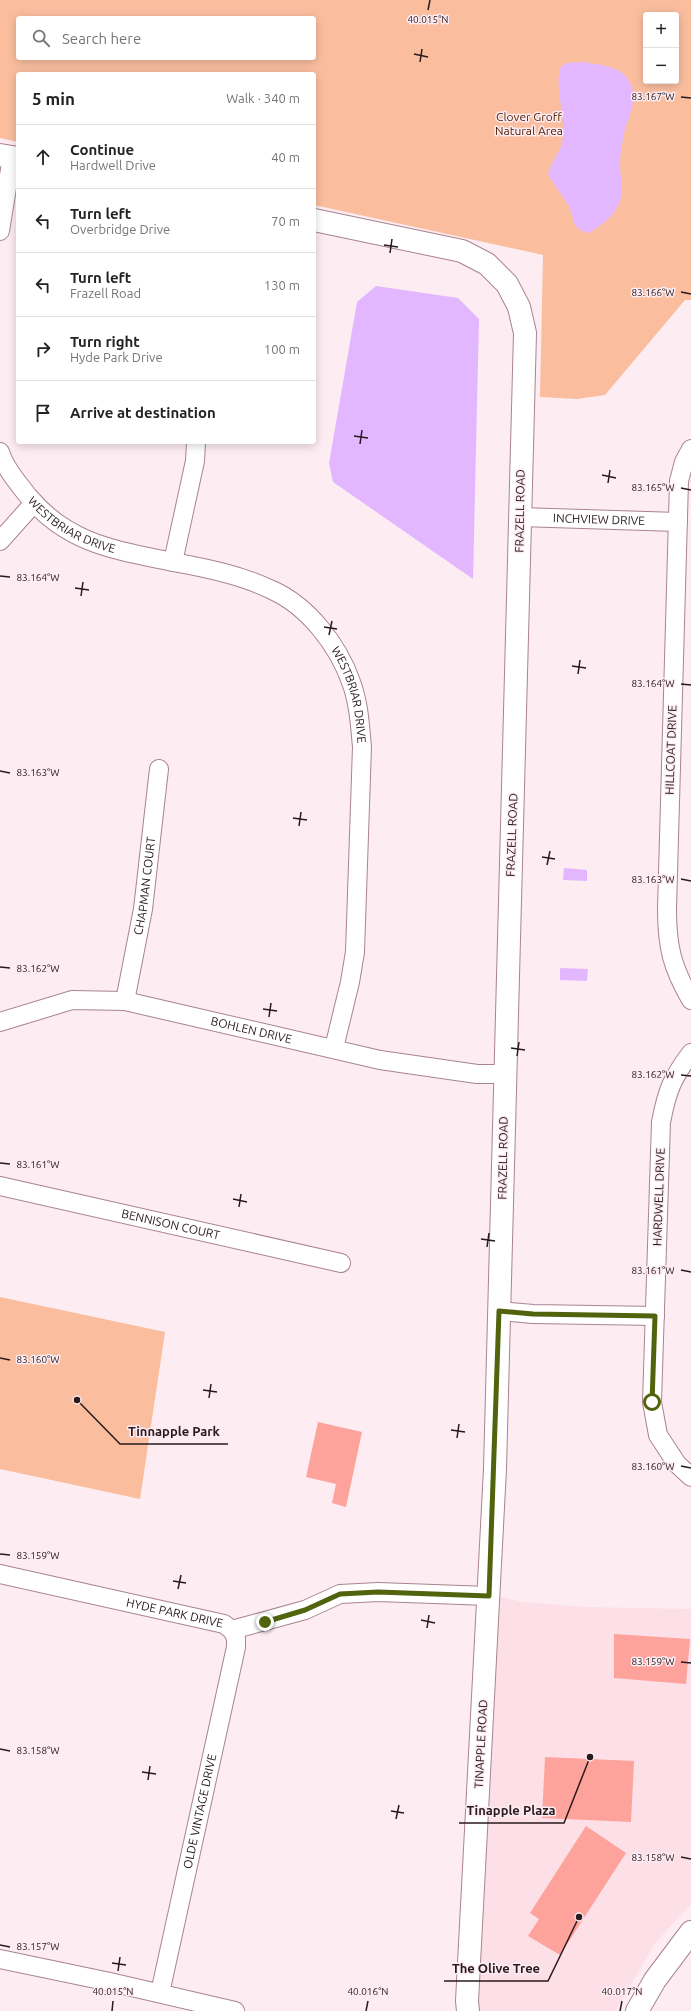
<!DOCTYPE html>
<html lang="en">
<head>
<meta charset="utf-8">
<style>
  :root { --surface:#fff; --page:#f6f6f6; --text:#222; --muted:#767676; --line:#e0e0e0 }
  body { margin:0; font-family:Ubuntu,sans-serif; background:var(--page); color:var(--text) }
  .controls { position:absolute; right:12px; top:12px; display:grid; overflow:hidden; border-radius:4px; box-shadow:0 2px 10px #0003 }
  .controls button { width:36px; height:36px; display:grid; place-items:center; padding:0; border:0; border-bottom:1px solid var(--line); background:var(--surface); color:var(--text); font:20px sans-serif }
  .stop { position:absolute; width:12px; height:12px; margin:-9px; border:3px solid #51630c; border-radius:50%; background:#fff }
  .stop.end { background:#51630c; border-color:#fff; box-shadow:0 1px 4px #0008 }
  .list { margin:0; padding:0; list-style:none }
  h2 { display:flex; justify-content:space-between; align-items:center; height:52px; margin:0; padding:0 16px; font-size:17px }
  h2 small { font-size:13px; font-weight:400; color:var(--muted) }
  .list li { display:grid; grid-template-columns:26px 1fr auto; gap:12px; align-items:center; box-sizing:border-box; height:64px; padding:0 16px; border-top:1px solid var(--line) }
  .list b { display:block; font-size:15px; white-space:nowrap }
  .list p { margin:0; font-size:13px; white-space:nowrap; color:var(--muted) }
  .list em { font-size:13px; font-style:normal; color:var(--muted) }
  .icon { flex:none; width:22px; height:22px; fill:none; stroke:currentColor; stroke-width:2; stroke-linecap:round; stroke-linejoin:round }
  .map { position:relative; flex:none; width:691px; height:2011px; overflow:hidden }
  .search { position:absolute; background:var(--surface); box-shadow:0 2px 10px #0003; left:16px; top:16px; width:300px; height:44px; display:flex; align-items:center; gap:10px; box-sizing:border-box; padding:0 14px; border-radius:4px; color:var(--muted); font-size:15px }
  .panel { position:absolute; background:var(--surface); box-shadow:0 2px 10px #0003; left:16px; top:72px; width:300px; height:372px; border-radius:4px }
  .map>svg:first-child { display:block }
  .built { fill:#fddfe7 }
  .green { fill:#fabe9f; fill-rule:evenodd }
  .water { fill:#e2b7ff }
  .building { fill:#fea39c }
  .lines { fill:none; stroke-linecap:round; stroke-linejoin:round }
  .street-casing { stroke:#a9848e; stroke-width:20 }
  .secondary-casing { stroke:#a9848e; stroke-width:24 }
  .primary-casing { stroke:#a9848e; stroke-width:24 }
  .street { stroke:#fff; stroke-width:18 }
  .secondary { stroke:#fff; stroke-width:22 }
  .primary { stroke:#fff; stroke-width:22 }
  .route { stroke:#51630c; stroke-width:5 }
  .ticks { fill:none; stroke:#281a1e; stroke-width:1.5 }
  .labels { text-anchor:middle; stroke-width:3; stroke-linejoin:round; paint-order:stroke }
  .park-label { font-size:12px; fill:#4c1c00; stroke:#fdecf1 }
  .street-label { font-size:12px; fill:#281a1e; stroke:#fdecf1 }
  .ticks-label { font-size:10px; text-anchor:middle; fill:#281a1e; stroke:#fdecf1; stroke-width:3; stroke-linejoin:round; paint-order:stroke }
  .leader { fill:none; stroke:#281a1e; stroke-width:1.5 }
  .callout-dot { fill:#281a1e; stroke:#fdecf1; stroke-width:1.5 }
  .callout-label { font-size:13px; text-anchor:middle; font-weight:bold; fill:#281a1e; stroke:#fdecf1; stroke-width:3; stroke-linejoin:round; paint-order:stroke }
</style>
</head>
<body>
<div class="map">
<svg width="691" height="2011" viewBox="0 0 691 2011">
  <rect width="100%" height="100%" fill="#fdecf1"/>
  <path class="built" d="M498,1596L522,1602L585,1607L691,1609V1904L656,1942L615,2011H476Z"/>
  <path class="green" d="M0,0H691V300H685L605,395L577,399L540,397L543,255L314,205V74H18V142L0,138ZM646,15H676V81H646ZM18,18H314V58H18Z
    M0,1297L165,1332L140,1499L0,1469Z"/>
  <path class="water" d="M582,62C599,65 622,65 630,83C640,103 625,120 623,139C621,148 620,157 620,167C621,179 624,194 618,206C613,217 599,227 589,233L580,230L575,225L569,206L548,175C551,161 562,151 563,137C565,114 555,90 560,68L566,63Z
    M376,286L458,298L479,319L473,579L333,482L329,463L357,302Z
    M564,868L587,870V881L563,880Z
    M560,968L588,969L587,981L560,980Z"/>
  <path class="building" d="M318,1422L362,1432L346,1507L332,1503L336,1484L306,1477Z
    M614,1634L690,1639L686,1684L614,1678Z
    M545,1757L634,1761L631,1822L542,1818Z
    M586,1826L626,1853L560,1955L528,1936L539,1919L530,1913Z"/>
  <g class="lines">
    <defs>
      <g id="street">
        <path d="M0,231L12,157"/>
        <path d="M691,449L684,462L679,481L667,909C667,947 672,967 691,1000"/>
        <path id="s1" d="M0,452C5,468 18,483 28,496C68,544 115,550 173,562C206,568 241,575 272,590C308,606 338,645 351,682C359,703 360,726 362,747L355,952L350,982L334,1048"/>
        <path id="s2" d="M520,517L678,522"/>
        <path d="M0,541L34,503"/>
        <path d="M173,562L195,461L196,442"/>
        <path id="s3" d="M125,1001L143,909L159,769"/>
        <path id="s4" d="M0,1022L72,1000L125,1001L380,1060L477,1074H505"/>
        <path d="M691,1053C672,1078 667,1091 661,1122L652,1402L658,1435L677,1464L691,1477"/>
        <path id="s5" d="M0,1186L341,1263"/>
        <path d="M499,1311L533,1314L655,1316"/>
        <path id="s6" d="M0,1574L224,1624L232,1630L305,1610L340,1594L378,1592L489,1596"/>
        <path d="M0,1959L110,1982L235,2011"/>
        <path id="s7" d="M160,1993L236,1647V1638L232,1630"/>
      </g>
      <path id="secondary" d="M0,155L18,158
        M314,220L462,251L487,264L507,284L519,307L525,333L495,1469L467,2001L468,2011"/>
      <path id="primary" d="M637,2011L655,1980L691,1932"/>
    </defs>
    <use href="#street" class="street-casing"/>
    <use href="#secondary" class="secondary-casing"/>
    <use href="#primary" class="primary-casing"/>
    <use href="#street" class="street"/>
    <use href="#secondary" class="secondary"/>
    <use href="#primary" class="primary"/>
  </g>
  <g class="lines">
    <path class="route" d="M265,1622L305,1610L340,1594L378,1592L489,1596L499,1311L533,1314L655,1316L652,1402"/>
  </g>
  <path class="ticks" d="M428,10L430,0M414,54L428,57M420,62L422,49M681,97L691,98M384,245L398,247M390,253L392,239M681,292L691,294M354,436L368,438M360,444L362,430M602,475L616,478M608,483L610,470M681,488L691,490M0,576L10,577M75,588L89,590M81,596L83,582M324,627L337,629M329,635L332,621M572,666L586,668M578,674L580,660M681,684L691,685M0,771L10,773M293,818L307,820M299,826L301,812M542,857L555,859M547,865L550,851M681,879L691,881M0,967L10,968M263,1009L277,1011M269,1017L271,1003M511,1048L525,1050M517,1056L519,1042M681,1075L691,1076M0,1163L10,1164M233,1199L247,1202M239,1207L241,1194M481,1239L495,1241M487,1247L489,1233M681,1270L691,1272M0,1358L10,1360M203,1390L217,1392M209,1398L211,1384M451,1430L465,1432M457,1438L459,1424M681,1466L691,1468M0,1554L10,1555M173,1581L186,1583M178,1589L181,1575M421,1620L435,1623M427,1628L429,1615M681,1662L691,1663M0,1749L10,1751M142,1772L156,1774M148,1780L150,1766M391,1811L404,1813M396,1819L399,1805M681,1857L691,1859M0,1945L10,1947M112,1963L126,1965M118,1971L120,1957M112,2011L113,2001M366,2011L368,2001M620,2011L622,2001"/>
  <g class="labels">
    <g class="park-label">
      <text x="529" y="121">Clover Groff<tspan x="529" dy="14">Natural Area</tspan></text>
    </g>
    <g class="street-label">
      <text transform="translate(520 511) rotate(-89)" y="4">FRAZELL ROAD</text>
      <text dy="4" stroke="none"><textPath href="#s2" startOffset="79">INCHVIEW DRIVE</textPath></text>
      <text dy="4" stroke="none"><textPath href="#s1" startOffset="106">WESTBRIAR DRIVE</textPath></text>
      <text dy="4" stroke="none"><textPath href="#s1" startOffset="455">WESTBRIAR DRIVE</textPath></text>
      <text transform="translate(671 750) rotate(-88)" y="4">HILLCOAT DRIVE</text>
      <text transform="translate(512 835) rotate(-88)" y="4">FRAZELL ROAD</text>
      <text dy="4" stroke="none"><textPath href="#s3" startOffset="117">CHAPMAN COURT</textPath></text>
      <text dy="4" stroke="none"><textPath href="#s4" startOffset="258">BOHLEN DRIVE</textPath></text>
      <text transform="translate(503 1158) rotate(-89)" y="4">FRAZELL ROAD</text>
      <text transform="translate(659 1197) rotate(-88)" y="4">HARDWELL DRIVE</text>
      <text dy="4" stroke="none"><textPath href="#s5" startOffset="175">BENNISON COURT</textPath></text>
      <text dy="4" stroke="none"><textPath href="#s6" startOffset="179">HYDE PARK DRIVE</textPath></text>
      <text transform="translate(481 1744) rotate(-87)" y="4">TINAPPLE ROAD</text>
      <text dy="4" stroke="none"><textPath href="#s7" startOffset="186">OLDE VINTAGE DRIVE</textPath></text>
    </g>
  </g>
  <g class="ticks-label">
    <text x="428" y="23">40.015°N</text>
    <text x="653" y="100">83.167°W</text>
    <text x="653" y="296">83.166°W</text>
    <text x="653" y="491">83.165°W</text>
    <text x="38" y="581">83.164°W</text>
    <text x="653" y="687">83.164°W</text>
    <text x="38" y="776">83.163°W</text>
    <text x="653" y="883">83.163°W</text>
    <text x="38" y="972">83.162°W</text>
    <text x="653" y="1078">83.162°W</text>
    <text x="38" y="1168">83.161°W</text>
    <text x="653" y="1274">83.161°W</text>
    <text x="38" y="1363">83.160°W</text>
    <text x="653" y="1470">83.160°W</text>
    <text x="38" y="1559">83.159°W</text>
    <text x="653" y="1665">83.159°W</text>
    <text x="38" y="1754">83.158°W</text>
    <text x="653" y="1861">83.158°W</text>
    <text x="38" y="1950">83.157°W</text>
    <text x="113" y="1995">40.015°N</text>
    <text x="368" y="1995">40.016°N</text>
    <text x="622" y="1995">40.017°N</text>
  </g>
  <path class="leader" d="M77 1400L120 1444H228M590 1757L564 1823H459M579 1917L548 1981H444"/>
  <g class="callout-dot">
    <circle cx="77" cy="1400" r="4"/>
    <circle cx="590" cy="1757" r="4"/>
    <circle cx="579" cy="1917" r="4"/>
  </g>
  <g class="callout-label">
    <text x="174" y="1436">Tinnapple Park</text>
    <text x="511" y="1815">Tinapple Plaza</text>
    <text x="496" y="1973">The Olive Tree</text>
  </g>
</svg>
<div class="controls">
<button>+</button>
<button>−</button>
</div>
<div class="stop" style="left:652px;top:1402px"></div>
<div class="stop end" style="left:265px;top:1622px"></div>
<div class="search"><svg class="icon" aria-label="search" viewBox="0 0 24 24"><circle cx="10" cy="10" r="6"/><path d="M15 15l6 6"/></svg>Search here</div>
<section class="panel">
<h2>5 min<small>Walk · 340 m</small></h2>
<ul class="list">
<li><svg class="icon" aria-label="ahead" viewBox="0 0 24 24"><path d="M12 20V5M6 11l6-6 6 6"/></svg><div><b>Continue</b><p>Hardwell Drive</p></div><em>40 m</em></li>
<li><svg class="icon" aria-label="left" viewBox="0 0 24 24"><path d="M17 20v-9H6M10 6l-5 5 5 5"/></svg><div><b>Turn left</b><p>Overbridge Drive</p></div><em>70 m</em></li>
<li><svg class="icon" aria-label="left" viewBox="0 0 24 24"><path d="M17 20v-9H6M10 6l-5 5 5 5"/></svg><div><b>Turn left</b><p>Frazell Road</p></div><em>130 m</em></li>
<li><svg class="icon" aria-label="right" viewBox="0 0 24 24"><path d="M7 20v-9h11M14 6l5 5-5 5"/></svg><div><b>Turn right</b><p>Hyde Park Drive</p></div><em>100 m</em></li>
<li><svg class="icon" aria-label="arrive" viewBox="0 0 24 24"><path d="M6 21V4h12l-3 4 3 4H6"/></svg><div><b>Arrive at destination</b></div></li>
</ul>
</section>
</div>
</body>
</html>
